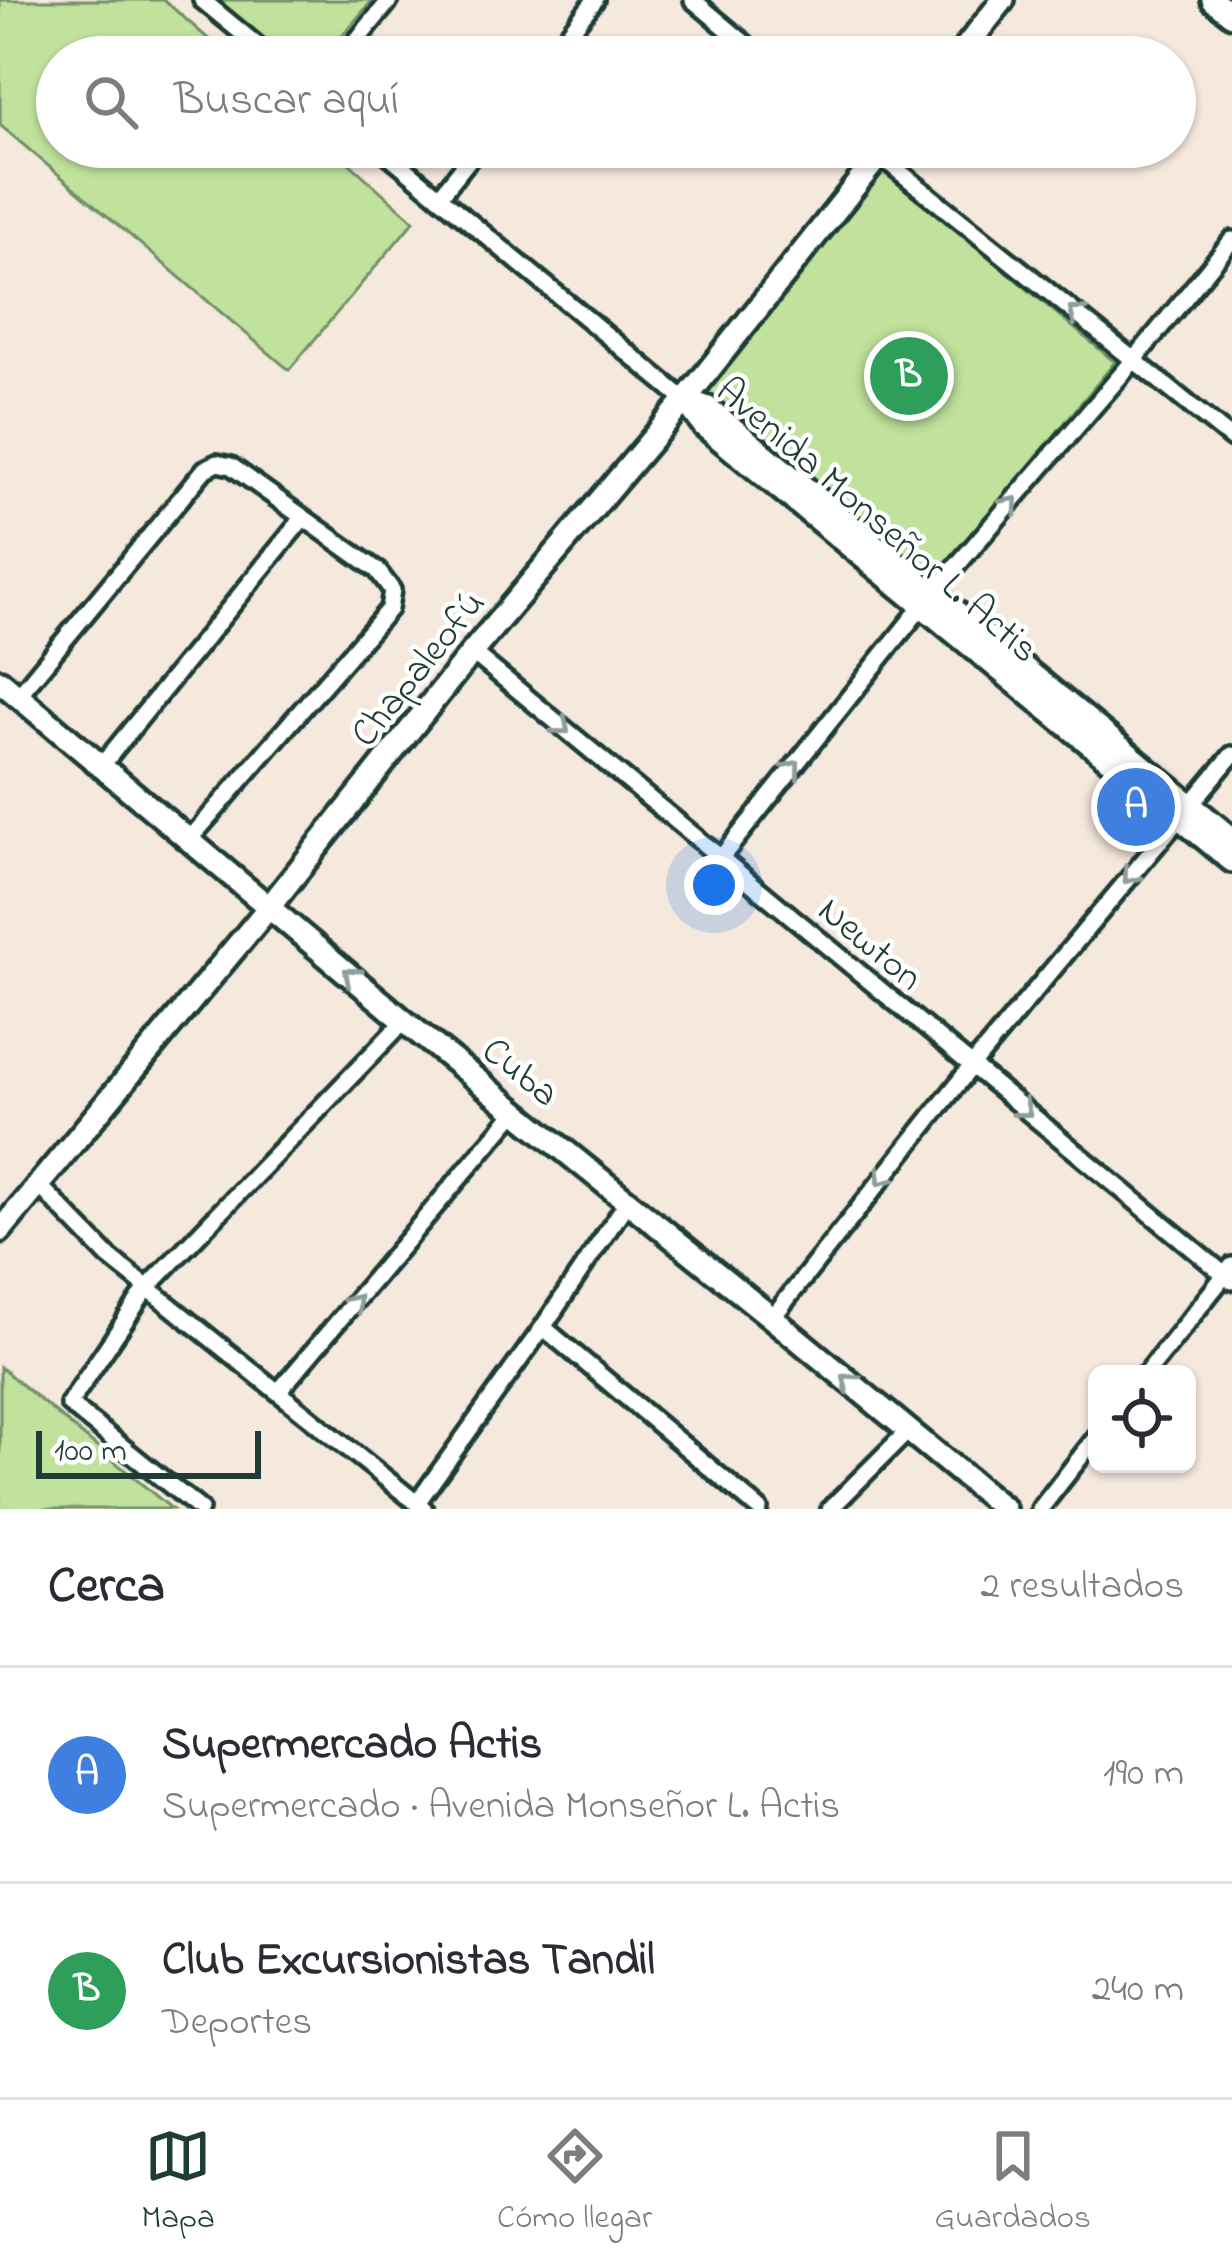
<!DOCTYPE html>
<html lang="es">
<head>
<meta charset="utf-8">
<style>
  :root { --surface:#fff; --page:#f7f7f7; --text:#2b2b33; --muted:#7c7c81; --line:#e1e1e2; --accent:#1f3d34 }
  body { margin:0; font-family:"Indie Flower",sans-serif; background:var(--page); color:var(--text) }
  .controls { position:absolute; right:36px; bottom:36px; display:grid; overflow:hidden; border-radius:18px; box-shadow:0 3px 9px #0004 }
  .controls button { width:108px; height:108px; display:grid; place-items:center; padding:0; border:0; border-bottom:3px solid var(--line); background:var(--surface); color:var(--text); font:60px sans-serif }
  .scale { position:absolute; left:36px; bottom:30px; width:225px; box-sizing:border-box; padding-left:12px; border:6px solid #1f3d34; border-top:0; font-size:33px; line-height:42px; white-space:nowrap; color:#1f3d34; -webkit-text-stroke:9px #fff; paint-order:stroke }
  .you { position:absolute; left:714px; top:885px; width:42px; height:42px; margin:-30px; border:9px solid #fff; border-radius:50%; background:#1a73e8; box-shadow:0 0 0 18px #1a73e833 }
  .badge { display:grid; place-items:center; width:78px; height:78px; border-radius:50%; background:var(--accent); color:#fff; font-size:39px; font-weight:700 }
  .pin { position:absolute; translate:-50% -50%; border:6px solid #fff; box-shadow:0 3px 12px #0006 }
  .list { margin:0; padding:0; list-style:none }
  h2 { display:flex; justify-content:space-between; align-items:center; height:156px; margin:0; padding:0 48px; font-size:51px }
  h2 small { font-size:39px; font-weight:400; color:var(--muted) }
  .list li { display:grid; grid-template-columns:78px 1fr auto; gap:36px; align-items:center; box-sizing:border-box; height:216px; padding:0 48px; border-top:3px solid var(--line) }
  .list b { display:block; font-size:45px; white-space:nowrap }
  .list p { margin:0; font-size:39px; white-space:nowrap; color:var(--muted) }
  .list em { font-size:39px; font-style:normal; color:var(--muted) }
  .icon { flex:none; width:66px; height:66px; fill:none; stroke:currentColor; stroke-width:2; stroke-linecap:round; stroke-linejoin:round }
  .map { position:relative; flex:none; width:1232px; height:1509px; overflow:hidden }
  .search { position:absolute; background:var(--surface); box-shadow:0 3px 9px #0004; left:36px; right:36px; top:36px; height:132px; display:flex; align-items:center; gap:30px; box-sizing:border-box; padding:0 42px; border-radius:66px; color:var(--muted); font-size:45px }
  .sheet { height:588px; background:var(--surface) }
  nav { display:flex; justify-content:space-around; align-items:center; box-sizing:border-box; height:168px; border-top:3px solid var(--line); background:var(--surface); font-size:33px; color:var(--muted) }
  nav a { display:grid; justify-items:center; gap:6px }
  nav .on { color:var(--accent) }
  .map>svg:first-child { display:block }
  .green { fill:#c0e29c; stroke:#709068; stroke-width:3 }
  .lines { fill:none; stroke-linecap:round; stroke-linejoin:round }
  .street-casing { stroke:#1f3d34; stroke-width:24 }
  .secondary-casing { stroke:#1f3d34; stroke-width:30 }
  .street { stroke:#fff; stroke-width:15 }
  .secondary { stroke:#fff; stroke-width:21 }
  .oneway { stroke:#8f9e9a }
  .labels { text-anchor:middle; stroke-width:9; stroke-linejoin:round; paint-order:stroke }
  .street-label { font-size:39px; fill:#1f3d34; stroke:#fff }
</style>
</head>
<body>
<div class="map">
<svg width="1232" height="1509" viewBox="0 0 1232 1509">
  <rect width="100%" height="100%" fill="#f5e8dd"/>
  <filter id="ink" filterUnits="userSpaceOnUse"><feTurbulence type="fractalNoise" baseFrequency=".00833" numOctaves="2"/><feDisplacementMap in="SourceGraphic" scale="24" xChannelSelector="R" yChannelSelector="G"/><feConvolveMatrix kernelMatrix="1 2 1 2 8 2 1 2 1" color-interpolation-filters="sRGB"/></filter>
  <g filter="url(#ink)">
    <path class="green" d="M0,0H164L229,57H57V147H331L414,221L289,370L0,125Z
      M217,0H369L371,2L324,57H283Z
      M884,170L1115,362L933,582L702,390Z
      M0,1367L172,1509H0Z"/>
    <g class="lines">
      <defs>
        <path id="street" d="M202,0L271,57
          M693,0L761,57
          M343,57L390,0
          M550,57L595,0
          M379,147L685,400
          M869,147L1232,439
          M439,197L479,147
          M472,652L1232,1281
          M18,696L205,469L217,463L231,466L377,570L392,590L389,609L189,840
          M102,765L303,518
          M720,859L922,606L1134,360L1232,240
          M39,1185L109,1257L424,1509
          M772,1318L971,1067L1232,755
          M543,1327L759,1509
          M1146,1374L1232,1266
          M279,1391L516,1111
          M417,1503L543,1327L628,1201
          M200,1509L69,1404L147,1288L404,1021
          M830,1509L908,1431
          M1040,1509L1097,1436"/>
        <path id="secondary" d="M1213,0L1232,15
          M958,57L1003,0
          M685,400L704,426L1232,861
          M685,400L708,408L1232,839
          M0,681L404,1021L772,1318L1004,1509
          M0,1231L270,906L472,652L685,400L886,147"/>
      </defs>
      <use href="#street" class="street-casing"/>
      <use href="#secondary" class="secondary-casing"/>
      <use href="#street" class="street"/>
      <use href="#secondary" class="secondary"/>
    </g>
    <defs><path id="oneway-chevron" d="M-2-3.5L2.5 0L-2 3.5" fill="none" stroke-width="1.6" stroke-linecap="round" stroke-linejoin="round" transform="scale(3)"/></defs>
    <g class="oneway">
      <use href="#oneway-chevron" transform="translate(1076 313) rotate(-141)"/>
      <use href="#oneway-chevron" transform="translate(1011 504) rotate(-49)"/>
      <use href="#oneway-chevron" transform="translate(562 727) rotate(40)"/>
      <use href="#oneway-chevron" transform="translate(793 768) rotate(-51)"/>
      <use href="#oneway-chevron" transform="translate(1130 876) rotate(130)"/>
      <use href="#oneway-chevron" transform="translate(351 975) rotate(-139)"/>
      <use href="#oneway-chevron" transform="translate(1024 1110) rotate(39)"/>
      <use href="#oneway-chevron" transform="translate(883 1178) rotate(128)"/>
      <use href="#oneway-chevron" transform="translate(355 1302) rotate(-50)"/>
      <use href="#oneway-chevron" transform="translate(849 1381) rotate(-140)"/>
    </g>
  </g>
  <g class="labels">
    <g class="street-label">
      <text transform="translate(879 518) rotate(41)" y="14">Avenida Monseñor L. Actis</text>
      <text transform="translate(416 667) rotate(-51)" y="14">Chapaleofú</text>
      <text transform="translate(872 942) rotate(40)" y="14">Newton</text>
      <text transform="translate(522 1070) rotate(39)" y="14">Cuba</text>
    </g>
  </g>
</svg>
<div class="controls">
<button><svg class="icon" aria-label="locate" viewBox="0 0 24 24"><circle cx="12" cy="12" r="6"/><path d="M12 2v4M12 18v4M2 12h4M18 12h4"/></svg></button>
</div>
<div class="scale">100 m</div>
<div class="you"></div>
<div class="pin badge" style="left:1136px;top:807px;background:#3f7fe0">A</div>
<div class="pin badge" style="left:909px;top:376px;background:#2e9e5b">B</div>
<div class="search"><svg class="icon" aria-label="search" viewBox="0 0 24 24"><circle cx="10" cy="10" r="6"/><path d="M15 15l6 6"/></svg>Buscar aquí</div>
</div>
<section class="sheet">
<h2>Cerca<small>2 resultados</small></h2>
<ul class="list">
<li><span class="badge" style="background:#3f7fe0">A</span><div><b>Supermercado Actis</b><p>Supermercado · Avenida Monseñor L. Actis</p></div><em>190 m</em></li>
<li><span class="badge" style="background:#2e9e5b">B</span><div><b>Club Excursionistas Tandil</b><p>Deportes</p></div><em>240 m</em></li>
</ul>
</section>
<nav>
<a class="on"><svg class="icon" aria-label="map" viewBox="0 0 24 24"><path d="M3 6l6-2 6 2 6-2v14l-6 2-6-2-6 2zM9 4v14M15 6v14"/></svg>Mapa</a>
<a><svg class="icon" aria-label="directions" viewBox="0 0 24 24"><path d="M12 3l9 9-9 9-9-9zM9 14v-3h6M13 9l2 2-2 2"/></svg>Cómo llegar</a>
<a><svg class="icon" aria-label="saved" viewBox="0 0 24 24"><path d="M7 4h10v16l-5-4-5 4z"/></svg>Guardados</a>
</nav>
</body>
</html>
